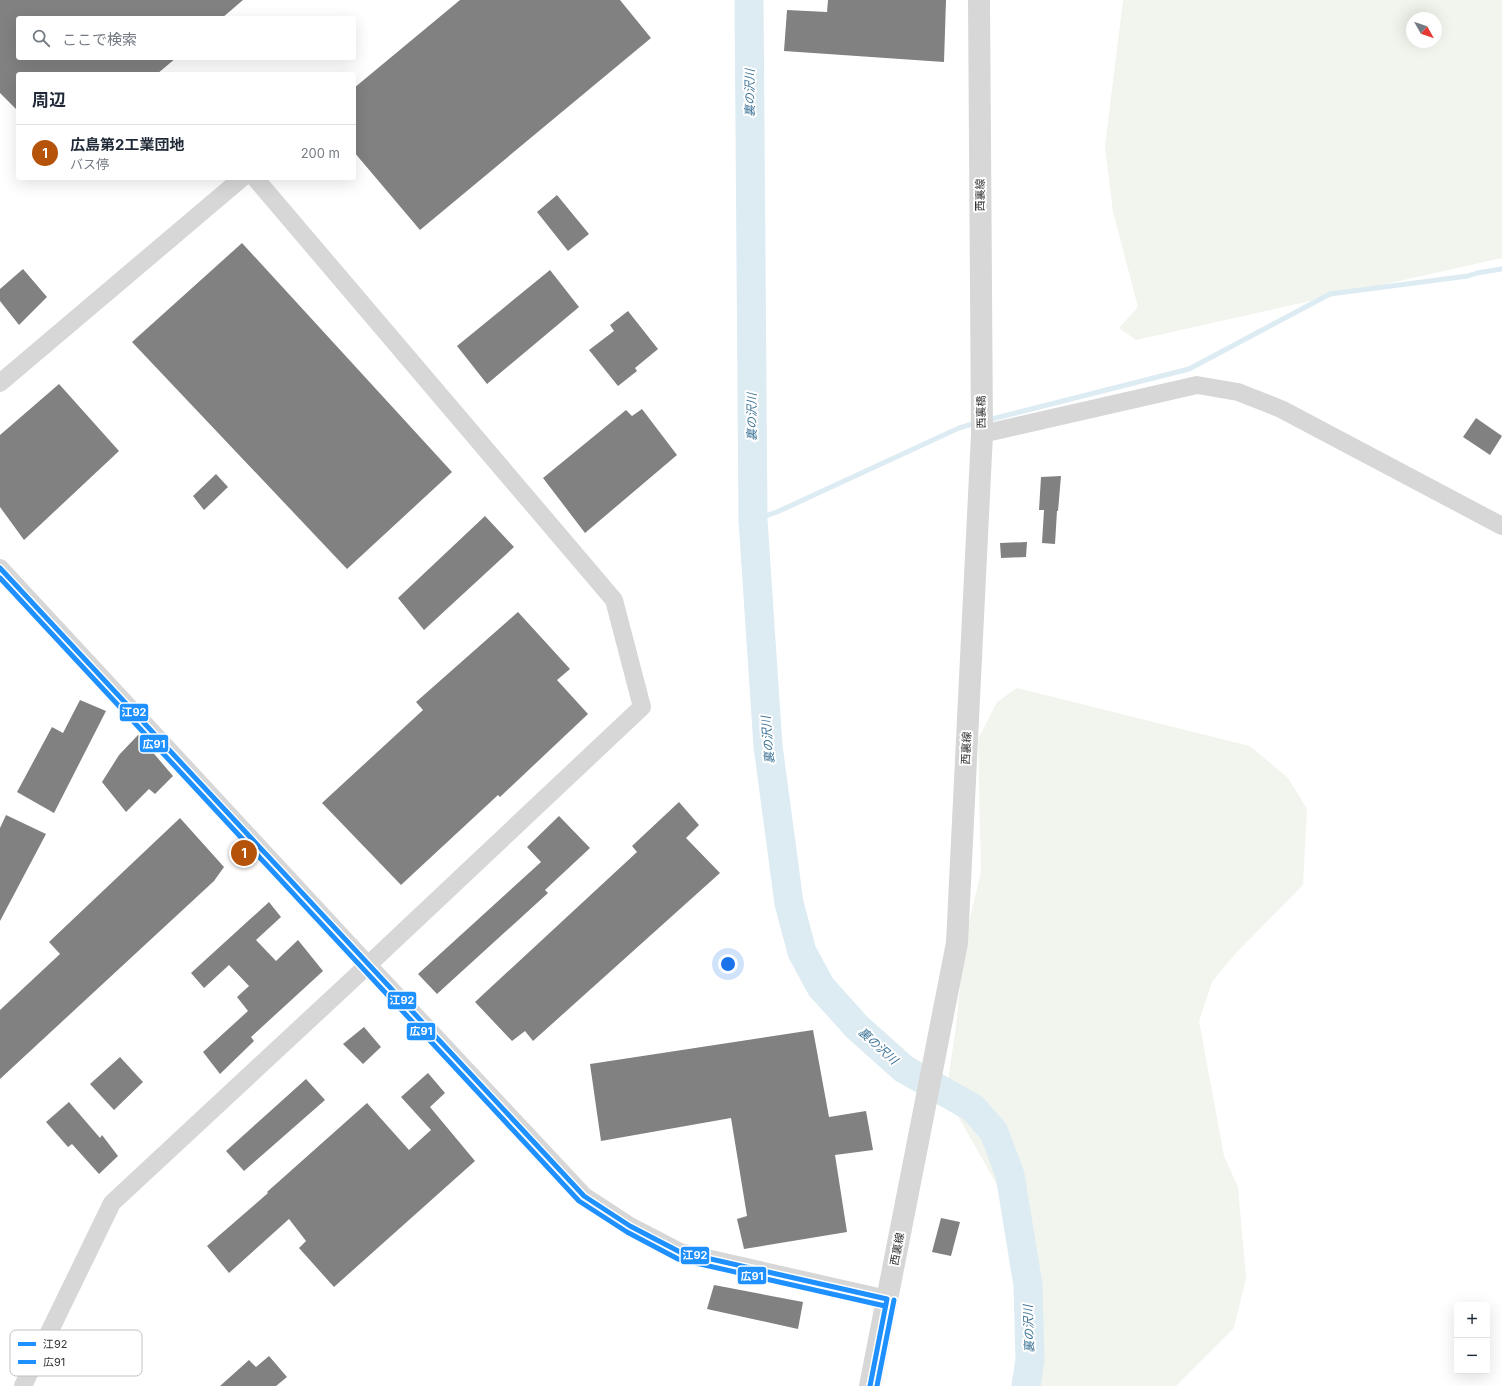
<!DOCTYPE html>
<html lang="ja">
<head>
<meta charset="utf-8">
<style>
  :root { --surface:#fff; --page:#f2f2f3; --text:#1f2937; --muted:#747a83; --line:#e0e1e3; --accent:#b45309 }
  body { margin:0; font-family:Inter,"Noto Sans JP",sans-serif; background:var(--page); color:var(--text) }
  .controls { position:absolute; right:12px; bottom:12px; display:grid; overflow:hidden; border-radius:4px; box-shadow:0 4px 16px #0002 }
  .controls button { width:36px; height:36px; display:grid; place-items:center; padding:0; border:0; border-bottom:1px solid var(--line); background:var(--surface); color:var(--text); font:20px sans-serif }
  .compass { position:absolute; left:1406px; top:12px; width:36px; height:36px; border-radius:50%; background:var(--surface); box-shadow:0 4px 16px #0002; rotate:130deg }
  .you { position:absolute; left:728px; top:964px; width:14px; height:14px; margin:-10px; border:3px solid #fff; border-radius:50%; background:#1a73e8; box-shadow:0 0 0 6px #1a73e833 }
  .badge { display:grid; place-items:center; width:26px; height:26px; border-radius:50%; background:var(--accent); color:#fff; font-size:13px; font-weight:700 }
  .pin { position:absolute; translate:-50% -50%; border:2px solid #fff; box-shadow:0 1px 4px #0006 }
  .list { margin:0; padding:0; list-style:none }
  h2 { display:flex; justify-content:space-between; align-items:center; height:52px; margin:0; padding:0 16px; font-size:17px }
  h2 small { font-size:13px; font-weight:400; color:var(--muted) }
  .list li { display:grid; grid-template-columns:26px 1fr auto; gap:12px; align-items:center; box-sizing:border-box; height:56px; padding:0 16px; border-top:1px solid var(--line) }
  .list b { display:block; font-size:15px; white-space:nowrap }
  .list p { margin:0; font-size:13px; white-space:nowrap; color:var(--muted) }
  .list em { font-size:13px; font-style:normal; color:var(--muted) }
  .icon { flex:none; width:22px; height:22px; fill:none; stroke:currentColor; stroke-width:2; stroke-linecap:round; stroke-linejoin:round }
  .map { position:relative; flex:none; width:1502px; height:1386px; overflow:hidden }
  .search { position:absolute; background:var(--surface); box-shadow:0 4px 16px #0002; left:16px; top:16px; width:340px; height:44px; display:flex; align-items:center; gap:10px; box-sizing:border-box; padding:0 14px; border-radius:4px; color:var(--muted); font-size:15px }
  .panel { position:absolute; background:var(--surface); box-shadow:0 4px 16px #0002; left:16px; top:72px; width:340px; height:108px; border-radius:4px }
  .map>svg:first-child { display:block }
  .green { fill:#f1f5ed; fill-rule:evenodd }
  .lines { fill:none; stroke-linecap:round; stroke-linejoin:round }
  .stream { stroke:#ddebf3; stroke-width:5 }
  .river { stroke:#ddebf3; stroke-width:29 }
  .building { fill:#818181 }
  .minor { stroke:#d7d7d7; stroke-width:18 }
  .tertiary { stroke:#d7d7d7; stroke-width:22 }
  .bus-1-casing { stroke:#fff; stroke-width:8 }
  .bus-2-casing { stroke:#fff; stroke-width:8 }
  .bus-1 { stroke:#1e90ff; stroke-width:5 }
  .bus-2 { stroke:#1e90ff; stroke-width:5 }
  .labels { text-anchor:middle; stroke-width:4; stroke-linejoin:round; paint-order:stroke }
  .street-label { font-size:11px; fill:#333; stroke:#fff }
  .water-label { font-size:12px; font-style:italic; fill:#3f7597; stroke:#fff }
  .key { fill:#fff; stroke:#c2c2c2; stroke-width:1 }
  .key-label { font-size:11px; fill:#333 }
  .line-badge { stroke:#fff; stroke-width:1.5 }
  .badge-label { font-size:11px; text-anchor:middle; font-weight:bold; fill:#fff }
</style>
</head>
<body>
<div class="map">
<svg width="1502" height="1386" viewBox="0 0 1502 1386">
  <rect width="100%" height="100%" fill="#fff"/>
  <path class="green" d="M1123,0H1502V258L1136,340L1119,328L1138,307L1113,212L1105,146ZM1412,18H1436V42H1412Z
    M1017,688L1250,746L1288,778L1307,809L1303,885L1236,953L1212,982L1199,1021L1224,1156L1238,1187L1246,1278L1234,1328L1176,1386H1023L1025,1287L1001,1192L946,1095L956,1026L965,939L981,872L978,739L997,702Z"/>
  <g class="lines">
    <path class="stream" d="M988,420L1189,369L1330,294L1468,276L1477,273L1502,269
      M753,520L777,512L959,428L976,423"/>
    <path class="river" d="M749,0L753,520L768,746L789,903L802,952L821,987L857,1027L904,1069L973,1108L994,1132L1010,1175L1028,1285L1030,1360L1026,1386"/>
  </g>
  <path class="building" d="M0,0H243L222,18H18V58H176L157,74H18V111L0,93Z
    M460,0H620L651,38L420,230L354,152V88Z
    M828,0H946L944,62L784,51L787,10L827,12Z
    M557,195L589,234L568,251L537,212Z
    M242,243L452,472L347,569L132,342Z
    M23,269L47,297L19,325L0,301V289Z
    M550,270L579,307L487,384L457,346Z
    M628,311L658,349L635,368L637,371L618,386L589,350L614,331L610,325Z
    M59,384L119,451L24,540L0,507V435Z
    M642,409L677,455L585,533L543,478L626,410L632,416Z
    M1476,418L1502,436L1490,455L1463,437Z
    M216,474L228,487L204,510L193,496Z
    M1061,476L1058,511H1057L1055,544L1042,543L1044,510H1039L1041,477Z
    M485,516L514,547L424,630L398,598Z
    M1027,542L1026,557L1001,558L1000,543Z
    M518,612L570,669L557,680L588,714L500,797L498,795L401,885L322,803L423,710L416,702Z
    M80,700L106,711L54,813L17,792L52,727L63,733Z
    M138,735L173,776L155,794L149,789L126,812L102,782L119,755Z
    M679,802L699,825L686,838L720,873L533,1041L525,1031L512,1041L475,1002L637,852L632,846Z
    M6,815L46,834L0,921V828Z
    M559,816L590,848L545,890L548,893L437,994L418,974L541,862L527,847Z
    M180,818L224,867L214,881L0,1079V1010L60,954L49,942Z
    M269,902L281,917L256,940L276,961L298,940L323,971L251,1037L254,1041L220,1074L203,1052L248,1011L237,997L249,986L229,965L204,988L191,973Z
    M364,1027L381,1047L363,1064L343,1044Z
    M813,1030L829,1117L866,1111L873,1150L835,1155L847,1232L744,1249L737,1219L747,1216L731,1118L601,1141L590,1064Z
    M120,1057L143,1082L114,1110L90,1084Z
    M428,1073L445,1093L430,1107L475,1161L334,1287L299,1248L306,1241L289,1219L229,1273L207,1246L268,1193L267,1192L367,1103L409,1150L431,1130L401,1097Z
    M306,1079L325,1100L244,1171L226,1151Z
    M69,1102L100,1138L102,1135L118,1156L99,1174L72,1144L68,1147L46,1122Z
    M941,1218L960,1222L951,1256L932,1252Z
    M714,1285L803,1302L798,1329L707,1309Z
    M269,1356L287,1377L276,1386H220L249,1360L256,1367Z"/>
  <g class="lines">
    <path class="minor" d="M0,383L242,178
      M982,434L1197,385L1238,392L1281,409L1502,526
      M0,568L368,965L584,1196L630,1226L680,1252L887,1299
      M23,1386L112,1203L368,965L642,707L614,600L255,178"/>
    <path class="tertiary" d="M870,1386L957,943L982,434L979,0"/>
    <defs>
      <path id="bus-1" d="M0,568L584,1196L630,1226L680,1252L887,1299
        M870,1386L887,1299"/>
      <path id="bus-2" d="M0,578L579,1201L627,1232L678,1259L885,1306
        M877,1386L894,1300"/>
    </defs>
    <use href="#bus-1" class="bus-1-casing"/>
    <use href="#bus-2" class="bus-2-casing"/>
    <use href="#bus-1" class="bus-1"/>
    <use href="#bus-2" class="bus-2"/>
  </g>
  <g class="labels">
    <g class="street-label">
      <text transform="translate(980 195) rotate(-90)" y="4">西裏線</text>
      <text transform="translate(981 412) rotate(-91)" y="4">西裏橋</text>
      <text transform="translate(966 748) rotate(-87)" y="4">西裏線</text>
      <text transform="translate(897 1249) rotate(-79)" y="4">西裏線</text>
    </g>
    <g class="water-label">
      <text transform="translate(750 93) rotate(-90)" y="4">裏の沢川</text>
      <text transform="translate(752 417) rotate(-90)" y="4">裏の沢川</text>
      <text transform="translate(768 740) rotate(-95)" y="4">裏の沢川</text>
      <text transform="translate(878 1046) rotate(42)" y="4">裏の沢川</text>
      <text transform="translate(1029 1329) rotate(-92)" y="4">裏の沢川</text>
    </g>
  </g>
  <rect x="10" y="1330" width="132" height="46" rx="6" class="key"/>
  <rect x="18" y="1342" width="18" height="4" fill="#1e90ff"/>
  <rect x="18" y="1360" width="18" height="4" fill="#1e90ff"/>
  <g class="key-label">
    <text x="43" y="1348">江92</text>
    <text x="43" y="1366">広91</text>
  </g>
  <g class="line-badge">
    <rect x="119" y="703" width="30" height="19" rx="4" fill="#1e90ff"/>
    <rect x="139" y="734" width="30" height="19" rx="4" fill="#1e90ff"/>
    <rect x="387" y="991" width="30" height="19" rx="4" fill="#1e90ff"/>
    <rect x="406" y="1022" width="30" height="19" rx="4" fill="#1e90ff"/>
    <rect x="680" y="1246" width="30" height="19" rx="4" fill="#1e90ff"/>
    <rect x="737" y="1266" width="30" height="19" rx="4" fill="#1e90ff"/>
  </g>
  <g class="badge-label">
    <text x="134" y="716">江92</text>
    <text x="154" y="748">広91</text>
    <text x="402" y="1004">江92</text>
    <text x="421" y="1035">広91</text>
    <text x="695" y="1259">江92</text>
    <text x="752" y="1280">広91</text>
  </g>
</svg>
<div class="controls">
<button>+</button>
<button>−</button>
</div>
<svg class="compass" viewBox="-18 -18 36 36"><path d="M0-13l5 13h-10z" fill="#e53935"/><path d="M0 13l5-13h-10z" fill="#747a83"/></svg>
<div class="you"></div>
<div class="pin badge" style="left:244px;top:853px">1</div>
<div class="search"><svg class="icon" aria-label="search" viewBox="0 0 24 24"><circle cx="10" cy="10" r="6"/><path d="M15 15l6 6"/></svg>ここで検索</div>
<section class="panel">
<h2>周辺<small></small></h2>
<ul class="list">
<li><span class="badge">1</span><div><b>広島第2工業団地</b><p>バス停</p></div><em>200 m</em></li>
</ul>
</section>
</div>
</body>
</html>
